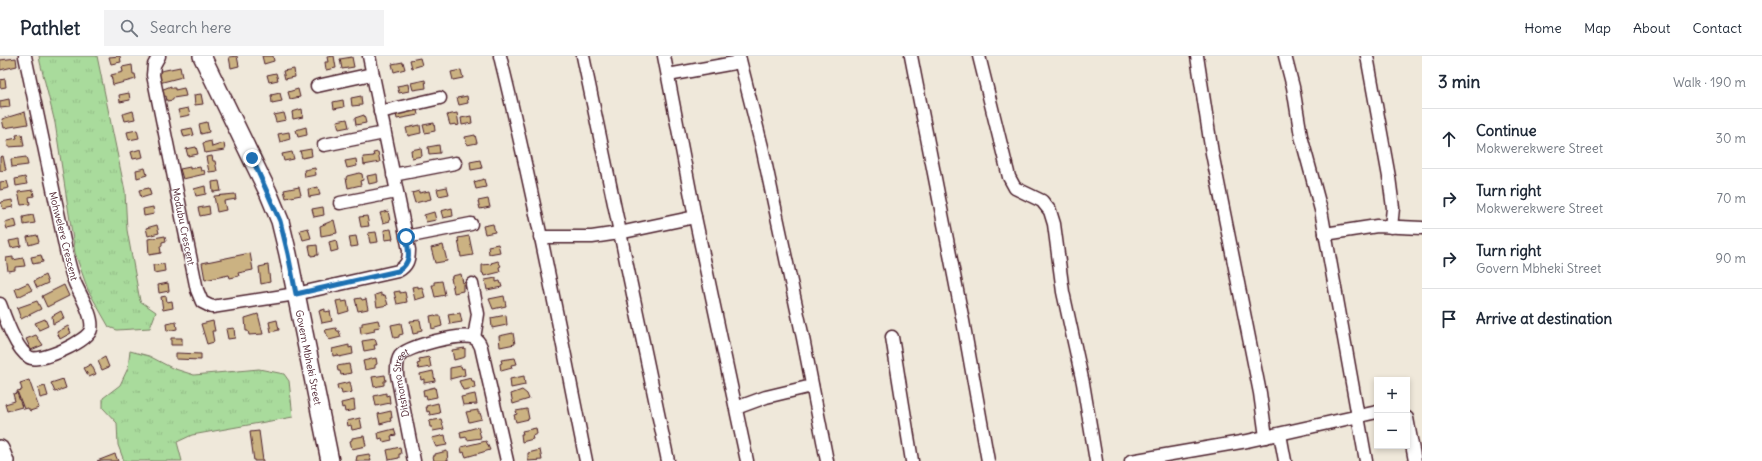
<!DOCTYPE html>
<html lang="en">
<head>
<meta charset="utf-8">
<style>
  :root { --surface:#fff; --page:#f2f2f3; --text:#1f2937; --muted:#747a83; --line:#e0e1e3 }
  body { margin:0; font-family:Delius,sans-serif; background:var(--page); color:var(--text) }
  .controls { position:absolute; right:12px; bottom:12px; display:grid; overflow:hidden; border-radius:0px; box-shadow:0 2px 6px #0003 }
  .controls button { width:36px; height:36px; display:grid; place-items:center; padding:0; border:0; border-bottom:1px solid var(--line); background:var(--surface); color:var(--text); font:20px sans-serif }
  .stop { position:absolute; width:12px; height:12px; margin:-9px; border:3px solid #1f6fb2; border-radius:50%; background:#fff }
  .stop.end { background:#1f6fb2; border-color:#fff; box-shadow:0 1px 4px #0008 }
  .list { margin:0; padding:0; list-style:none }
  h2 { display:flex; justify-content:space-between; align-items:center; height:52px; margin:0; padding:0 16px; font-size:17px }
  h2 small { font-size:13px; font-weight:400; color:var(--muted) }
  .list li { display:grid; grid-template-columns:26px 1fr auto; gap:12px; align-items:center; box-sizing:border-box; height:60px; padding:0 16px; border-top:1px solid var(--line) }
  .list b { display:block; font-size:15px; white-space:nowrap }
  .list p { margin:0; font-size:13px; white-space:nowrap; color:var(--muted) }
  .list em { font-size:13px; font-style:normal; color:var(--muted) }
  .icon { flex:none; width:22px; height:22px; fill:none; stroke:currentColor; stroke-width:2; stroke-linecap:round; stroke-linejoin:round }
  .map { position:relative; flex:none; width:1422px; height:405px; overflow:hidden }
  header { display:flex; align-items:center; gap:24px; box-sizing:border-box; height:56px; padding:0 20px; background:var(--surface); border-bottom:1px solid var(--line) }
  header strong { font-size:19px }
  nav { display:flex; gap:22px; margin-inline-start:auto; font-size:14px }
  .search { width:280px; height:36px; background:var(--page); display:flex; align-items:center; gap:10px; box-sizing:border-box; padding:0 14px; border-radius:0px; color:var(--muted); font-size:15px }
  main { display:flex }
  aside { flex:1; background:var(--surface) }
  .map>svg:first-child { display:block }
  .grass { fill:url(#grass-tufts); stroke:#7a7d64 }
  .building { fill:#cbb282; stroke:#4a1f2b }
  .lines { fill:none; stroke-linecap:round; stroke-linejoin:round }
  .street-casing { stroke:#4a1f2b; stroke-width:15 }
  .secondary-casing { stroke:#4a1f2b; stroke-width:20 }
  .street { stroke:#fff; stroke-width:12 }
  .secondary { stroke:#fff; stroke-width:17 }
  .route { stroke:#1f6fb2; stroke-width:5 }
  .labels { text-anchor:middle; stroke-width:3; stroke-linejoin:round; paint-order:stroke }
  .street-label { font-size:10px; fill:#4a1f2b; stroke:#fff }
</style>
</head>
<body>
<header>
<strong>Pathlet</strong>
<div class="search"><svg class="icon" aria-label="search" viewBox="0 0 24 24"><circle cx="10" cy="10" r="6"/><path d="M15 15l6 6"/></svg>Search here</div>
<nav><a>Home</a><a>Map</a><a>About</a><a>Contact</a></nav>
</header>
<main>
<div class="map">
<svg width="1422" height="405" viewBox="0 0 1422 405">
  <defs>
    <pattern id="grass-tufts" width="24" height="20" patternUnits="userSpaceOnUse"><rect width="24" height="20" fill="#a9db9c"/><path d="M3 7l-1-3M5 7V3M7 7l1-3M15 17l-1-3M17 17v-4M19 17l1-3" fill="none" stroke="#93bc87"/></pattern>
  </defs>
  <rect width="100%" height="100%" fill="#efe8da"/>
  <filter id="ink" filterUnits="userSpaceOnUse"><feTurbulence type="fractalNoise" baseFrequency=".025" numOctaves="2"/><feDisplacementMap in="SourceGraphic" scale="8" xChannelSelector="R" yChannelSelector="G"/><feConvolveMatrix kernelMatrix="1 2 1 2 8 2 1 2 1" color-interpolation-filters="sRGB"/></filter>
  <g filter="url(#ink)">
    <path class="grass" d="M39,0H97L125,135L127,174L140,245L156,256L150,272L117,274L109,271L88,234L75,197L55,67L40,6Z
      M130,295L149,300L172,312L194,319L259,313L284,318L289,325L293,361L192,379L177,386L182,405H124L118,389L117,367L103,352V342L120,329L128,312Z"/>
    <path class="building" d="M120,0L121,6L111,8L109,1Z
      M237,0L239,10L231,12L229,1Z
      M262,0H273L274,5L264,8Z
      M334,0L336,12L326,14L325,6H328L327,1Z
      M352,1L354,11L342,13L340,3Z
      M16,2L17,10L0,14V4Z
      M420,2L422,9L412,12L410,4Z
      M403,6L405,13L394,16L392,8Z
      M132,9L133,18H135L136,23L113,29L111,19L123,16L122,11Z
      M180,11L182,21L159,27L156,16Z
      M294,13L295,21L285,23L283,15Z
      M461,14L463,22L453,24L451,16Z
      M276,17L278,24L269,26L267,19Z
      M5,23L6,31L0,32V24Z
      M425,24L426,32L413,34L411,27Z
      M408,28L409,35L399,37L397,30Z
      M171,30V32H175V34L184,32L186,40L173,42V44L167,45L166,40L163,41L161,34Z
      M298,33L300,41L290,43L288,36Z
      M129,37L130,44L120,46L119,39Z
      M280,37L282,45L272,47L271,39Z
      M201,38L203,48L195,49L194,39Z
      M361,40L362,49L352,50L351,42Z
      M467,40L468,47L459,49L457,42Z
      M9,43L10,51L0,52V45Z
      M343,44L344,51L334,53L333,46Z
      M188,52L190,59L180,61L178,54Z
      M302,53L303,61L293,63L292,56Z
      M417,54L418,59L397,63L396,58Z
      M133,55L135,63L125,65L123,58Z
      M25,56L28,68L4,72L2,63Z
      M284,57L286,64L276,66L274,59Z
      M457,57L459,69L456,70V68L450,69L447,59Z
      M364,59L366,67L356,69L355,62Z
      M471,60L472,67L462,69L461,62Z
      M347,63L349,71L339,73L337,65Z
      M207,66L209,76L201,78L199,68Z
      M434,67L435,75L425,77L423,69Z
      M420,69L421,77L408,80L406,72Z
      M306,71L307,79L298,81L296,74Z
      M192,72L194,79L184,81L182,74Z
      M137,74L139,82L129,84L127,76Z
      M289,76L290,83L280,86L278,78Z
      M22,78L24,90L8,91L7,84L17,82L16,79Z
      M475,79L477,87L467,89L465,81Z
      M211,85L212,91L224,87L225,94L205,97L203,87Z
      M439,89L440,97L429,98L428,91Z
      M196,91L198,98L188,100L186,93Z
      M421,92L422,100L412,102L411,94Z
      M141,93L143,101L133,103L131,96Z
      M311,93L312,100L302,102L300,95Z
      M292,96L294,103L284,105L282,98Z
      M378,96L380,106L364,109L363,101L374,100L373,97Z
      M3,100L6,114L0,115V101Z
      M212,100L213,105H215L217,115L209,116L206,101Z
      M26,101L28,109L12,111L11,103Z
      M356,103L357,110L347,112L345,105Z
      M480,104L482,112L471,114L470,106Z
      M190,111V113L200,111L201,115L204,114L205,118L183,123L180,113Z
      M145,112L147,119L137,122L136,114Z
      M315,112L316,119L305,121L304,114Z
      M359,117L362,118L363,124L360,125L361,129L348,132L346,122L347,120Z
      M377,118L378,126L369,128L367,120Z
      M25,121L27,128L16,130L15,123Z
      M484,123L486,131L476,133L474,126Z
      M7,125L9,132L0,134V126Z
      M219,125L221,135L213,136L212,126Z
      M205,130L206,138L196,140L194,133Z
      M299,131L301,139L286,142L284,134Z
      M318,131L320,139L309,141L308,133Z
      M447,131L449,138L439,140L437,133Z
      M149,132L151,139L141,142L139,134Z
      M33,134L34,140L29,141L30,148L21,149L18,136Z
      M419,135V137L429,135L431,143L415,147L412,137Z
      M235,138L236,143L224,145L226,154L217,156L214,140Z
      M488,143L490,151L480,153L478,145Z
      M12,144L13,151L3,153L1,146Z
      M209,150L210,158L200,160L198,152Z
      M153,151L154,158L144,160L143,153Z
      M323,151L324,159L314,161L312,153Z
      M452,152L453,160L443,162L441,155Z
      M388,155L390,165L383,167L380,157Z
      M434,156L436,164L426,166L424,159Z
      M33,159L35,167L24,169L23,161Z
      M367,160L369,170L361,171L359,161Z
      M15,163L17,171L7,173L5,166Z
      M334,164L337,177L321,180L320,170Z
      M493,168L495,176L485,178L483,170Z
      M157,169L159,177L148,180L146,172Z
      M308,172L311,182L303,184L300,174Z
      M391,173L393,183L385,184L384,174Z
      M376,176L378,186L370,187L368,177Z
      M37,179L39,186L29,189L27,181Z
      M165,180L166,185L162,186V190H160L161,197L149,199L148,183Z
      M356,180L358,190L351,191L349,181Z
      M469,180L473,199L461,201L458,182Z
      M20,183L21,190L11,192L9,185Z
      M336,184L338,194L331,196L329,186Z
      M498,188L500,196L489,198L488,190Z
      M317,189L318,199L311,200L309,190Z
      M443,189L447,205L435,207L431,192Z
      M250,197L253,214L238,217L239,220L230,222L229,219L205,224L202,207Z
      M41,199L43,206L33,208L31,201Z
      M13,201V204L23,202L25,210L15,211V214L8,215L6,202Z
      M498,205L501,210L499,211L500,216L484,220L483,217H482V209L492,208L491,207Z
      M164,208L165,215L154,217L153,209Z
      M268,209L270,226L261,228L259,211Z
      M461,218L463,227L465,226L466,229H463V235L454,237L451,222H452V220Z
      M45,219L48,227L37,232L34,225Z
      M496,222V226L500,225L502,231L487,234L485,224Z
      M442,225L445,239L435,241L432,229H434V226Z
      M28,227L32,234L18,241L15,233Z
      M168,227L169,235L159,237L158,229Z
      M64,229L69,240L47,251L42,240Z
      M418,230V232L422,231L425,241L415,244L412,231Z
      M400,235V237L405,236L407,246L397,248L394,236Z
      M381,237V240L385,239L388,249L377,251L375,239Z
      M166,240L167,246L172,245L173,252L163,254L161,241Z
      M504,240L506,250L493,253L489,243Z
      M361,242L362,244L366,243L368,253L358,255L355,243Z
      M342,244V246L347,245L349,255L339,258L336,245Z
      M37,245L41,253L21,263L17,252Z
      M325,253V256L330,255L332,265L322,267L319,255Z
      M61,255L64,262L53,268L52,260Z
      M454,257V258L460,257L462,266L450,268L448,258Z
      M258,258L263,278L249,279L248,275H246L245,262Z
      M435,259L436,260H440L442,270L432,273L430,260Z
      M506,259L507,269L492,272L491,262Z
      M45,263L48,270L39,274L35,267Z
      M277,264L279,274L271,276L269,266Z
      M378,264L380,271L374,272L375,275L361,278L360,270H362V267Z
      M420,264L422,274L418,275V277L413,278L410,265Z
      M213,265L215,275H212L214,286L207,288L201,268Z
      M176,266L177,273L167,275L166,268Z
      M401,267L403,278L399,279V281L394,282L391,269Z
      M68,270L71,277L60,283L57,276Z
      M234,272L235,282L228,283L226,273Z
      M336,272L337,275H339L341,281L329,284L325,274Z
      M513,277L515,288L500,291L499,280Z
      M36,279L43,289L31,294L26,283Z
      M171,282H182V289H171Z
      M375,283L377,289H374L375,293L364,295L362,285Z
      M349,289V292L352,291L353,298L339,301L338,299L333,300L332,293Z
      M465,292V301L454,304L452,294Z
      M176,297L201,298V304L176,303Z
      M105,301L109,311L102,314L98,305Z
      M429,301L431,311L419,313L417,308L420,307L419,303Z
      M376,302L377,308L375,309V312L365,314L363,305Z
      M515,302L517,308L511,309L512,312L501,315L500,308L502,307L501,304Z
      M91,308L96,318L89,321L84,312Z
      M349,308L351,317L341,319L340,315H338L337,310Z
      M461,310L462,313L464,312L465,319L450,323V312Z
      M433,315L435,325L424,327V323L421,324L420,318Z
      M385,319L386,325H384V329L374,331L372,321Z
      M524,320L525,329L511,332L510,323Z
      M471,322L472,325H474L475,332L463,334L459,325Z
      M63,323L66,332L55,336L51,327Z
      M29,324L39,352L30,355L28,352L24,353L17,335L22,334L20,327Z
      M350,326L352,336L342,338L341,333L338,334L337,329Z
      M45,330L48,340L40,342L38,332Z
      M435,331L437,341L427,343L426,339L424,340L423,334Z
      M522,334L527,338L529,343L513,348L511,338Z
      M17,337L22,351L7,355L5,348L15,345L13,338Z
      M386,337V340L389,339L390,347L376,350L374,340Z
      M475,338L477,348L463,349L461,341Z
      M354,344L355,354L345,356L344,351L342,352L341,347Z
      M438,347L440,357L430,359L429,355L427,356L426,350Z
      M527,353L529,363L516,366L514,359L517,358L516,355Z
      M478,354V357H480L482,363L469,366L466,356Z
      M391,355L392,362H390L391,365L380,368L378,358Z
      M360,362L362,372L352,374L351,369L348,370L347,365Z
      M441,363L444,373L433,375L432,371H430L429,365Z
      M478,371L481,382L467,384V381L461,382L460,376Z
      M536,372L537,378L532,380L533,383L522,386L521,378H523L522,375Z
      M394,373L396,379L391,380L392,384L383,386L382,382L379,383L378,377Z
      M259,375L263,405H254L250,376Z
      M445,379L447,389L436,391L432,382Z
      M364,380L366,390L352,393L350,385L352,384V382Z
      M486,385L490,394L466,401L464,396L462,397L461,391Z
      M400,391L401,398H399V402L389,404L387,394Z
      M540,394L542,404L528,405V397Z
      M447,395L448,405H434L433,400H435V398Z
      M115,398L118,405H97Z
      M369,398L371,405H356L357,400Z"/>
    <g class="lines">
      <defs>
        <g id="street">
          <path id="s1" d="M159,0L154,9L153,19L197,234L202,246L212,251L296,238L398,215C407,210 409,204 409,194L369,0"/>
          <path d="M500,0C533,134 559,270 586,405"/>
          <path d="M583,0L668,405"/>
          <path d="M664,0L695,161L747,405"/>
          <path d="M739,0L762,91L803,282L827,405"/>
          <path d="M911,0L963,265L988,405"/>
          <path d="M979,0L1009,121L1015,132L1042,145L1050,155L1054,168L1063,236L1083,327L1096,405"/>
          <path d="M1197,0L1212,97L1260,337L1266,381"/>
          <path d="M1285,0L1293,31L1301,80L1321,154L1366,405"/>
          <path d="M1367,0L1389,121L1393,152L1391,171"/>
          <path d="M668,19L740,6"/>
          <path d="M317,30L372,18"/>
          <path d="M380,56L440,42"/>
          <path d="M324,89L384,77"/>
          <path d="M393,119L455,107"/>
          <path d="M340,147L396,136"/>
          <path d="M1325,178L1377,170L1422,172"/>
          <path d="M406,181L471,168"/>
          <path d="M540,181H592L619,177L695,161"/>
          <path d="M472,228L478,258L474,282"/>
          <path d="M0,248C5,262 16,294 29,301C39,308 89,285 91,273C94,260 80,239 75,227C72,220 70,212 68,204L25,0"/>
          <path d="M892,281L912,405"/>
          <path d="M736,352L766,341L812,330"/>
          <path d="M1407,362L1415,405"/>
          <path d="M1280,378L1285,405"/>
          <path id="s2" d="M414,405L397,319C397,313 396,306 400,300C407,290 463,276 474,282C478,284 480,288 481,291L507,405"/>
          <path d="M1131,405L1247,385L1377,356"/>
        </g>
        <g id="secondary">
          <path id="s3" d="M202,0L268,136L280,165L288,198L330,405"/>
          <path d="M0,393L5,405"/>
        </g>
      </defs>
      <use href="#street" class="street-casing"/>
      <use href="#secondary" class="secondary-casing"/>
      <use href="#street" class="street"/>
      <use href="#secondary" class="secondary"/>
    </g>
  </g>
  <g class="lines" filter="url(#ink)">
    <path class="route" d="M252,102L280,165L288,198L296,238L398,215C412,207 409,195 406,181"/>
  </g>
  <g class="labels">
    <g class="street-label">
      <text dy="4" stroke="none"><textPath href="#s1" startOffset="175">Modubu Crescent</textPath></text>
      <text transform="translate(64 180) rotate(76)" y="4">Mohwelere Crescent</text>
      <text dy="4" stroke="none"><textPath href="#s3" startOffset="322">Govern Mbheki Street</textPath></text>
      <text dy="4" stroke="none"><textPath href="#s2" startOffset="81">Ditshomo Street</textPath></text>
    </g>
  </g>
</svg>
<div class="controls">
<button>+</button>
<button>−</button>
</div>
<div class="stop" style="left:406px;top:181px"></div>
<div class="stop end" style="left:252px;top:102px"></div>
</div>
<aside>
<h2>3 min<small>Walk · 190 m</small></h2>
<ul class="list">
<li><svg class="icon" aria-label="ahead" viewBox="0 0 24 24"><path d="M12 20V5M6 11l6-6 6 6"/></svg><div><b>Continue</b><p>Mokwerekwere Street</p></div><em>30 m</em></li>
<li><svg class="icon" aria-label="right" viewBox="0 0 24 24"><path d="M7 20v-9h11M14 6l5 5-5 5"/></svg><div><b>Turn right</b><p>Mokwerekwere Street</p></div><em>70 m</em></li>
<li><svg class="icon" aria-label="right" viewBox="0 0 24 24"><path d="M7 20v-9h11M14 6l5 5-5 5"/></svg><div><b>Turn right</b><p>Govern Mbheki Street</p></div><em>90 m</em></li>
<li><svg class="icon" aria-label="arrive" viewBox="0 0 24 24"><path d="M6 21V4h12l-3 4 3 4H6"/></svg><div><b>Arrive at destination</b></div></li>
</ul>
</aside>
</main>
</body>
</html>
